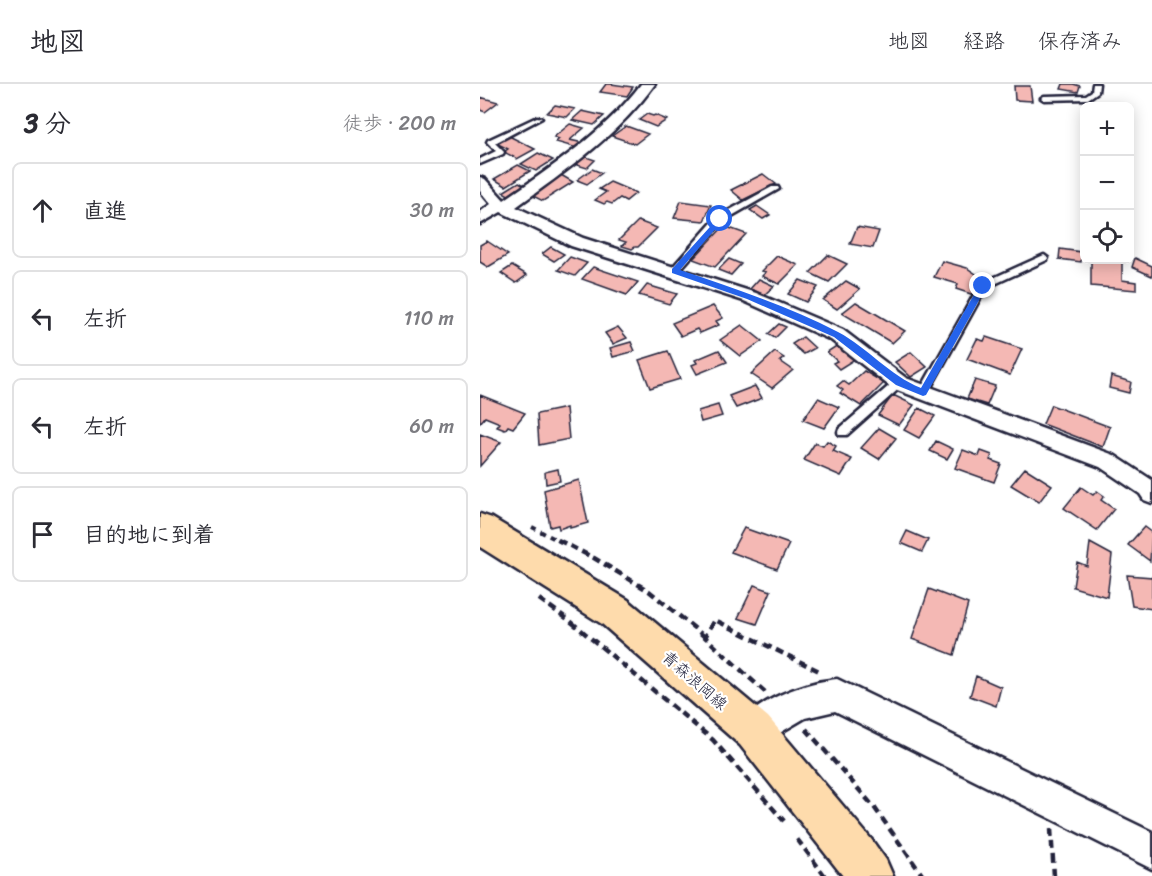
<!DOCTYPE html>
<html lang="ja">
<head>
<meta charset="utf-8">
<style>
  :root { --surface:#fff; --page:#f2f2f3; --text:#2b2b33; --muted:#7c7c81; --line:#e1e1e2 }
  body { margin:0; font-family:Sriracha,"Klee One",sans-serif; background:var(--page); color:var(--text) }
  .controls { position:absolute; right:18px; top:18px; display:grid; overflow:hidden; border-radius:9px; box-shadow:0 3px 15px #0003 }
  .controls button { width:54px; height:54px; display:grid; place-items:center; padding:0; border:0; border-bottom:2px solid var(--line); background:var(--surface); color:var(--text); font:30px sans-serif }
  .stop { position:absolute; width:18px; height:18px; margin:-14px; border:4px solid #2563eb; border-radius:50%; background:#fff }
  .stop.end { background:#2563eb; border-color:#fff; box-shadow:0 2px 6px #0008 }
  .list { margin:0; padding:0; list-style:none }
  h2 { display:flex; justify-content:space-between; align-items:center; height:78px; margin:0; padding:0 24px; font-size:26px }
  h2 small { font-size:20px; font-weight:400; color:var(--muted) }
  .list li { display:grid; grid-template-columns:39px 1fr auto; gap:18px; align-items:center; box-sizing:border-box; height:96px; margin:0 12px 12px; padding:0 12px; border:2px solid var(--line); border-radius:9px }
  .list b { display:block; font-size:22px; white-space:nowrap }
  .list em { font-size:20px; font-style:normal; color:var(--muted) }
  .icon { flex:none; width:33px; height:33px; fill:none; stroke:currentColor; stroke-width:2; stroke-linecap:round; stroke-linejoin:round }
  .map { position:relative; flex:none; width:672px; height:792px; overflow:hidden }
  header { display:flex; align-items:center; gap:36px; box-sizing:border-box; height:84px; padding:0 30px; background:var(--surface); border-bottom:2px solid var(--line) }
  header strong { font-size:28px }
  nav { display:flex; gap:33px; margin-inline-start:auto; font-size:21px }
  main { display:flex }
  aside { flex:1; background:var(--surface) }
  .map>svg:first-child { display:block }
  .building { fill:#f4b8b4; stroke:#22223b; stroke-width:1.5 }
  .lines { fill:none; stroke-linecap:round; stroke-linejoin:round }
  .service-casing { stroke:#22223b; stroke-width:5 }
  .minor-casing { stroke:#22223b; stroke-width:5 }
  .tertiary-casing { stroke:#22223b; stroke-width:5 }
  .primary-casing { stroke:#22223b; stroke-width:5 }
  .path-far1 { stroke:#22223b; stroke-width:4; stroke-dasharray:5 4.5; stroke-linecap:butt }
  .path { stroke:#22223b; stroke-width:4.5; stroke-dasharray:8 5; stroke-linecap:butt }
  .service { fill:#fff; fill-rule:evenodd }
  .minor { fill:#fff; fill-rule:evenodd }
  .tertiary { fill:#fff; fill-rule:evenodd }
  .primary { fill:#fedbac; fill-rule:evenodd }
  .route { fill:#2563eb }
  .labels { text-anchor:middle; stroke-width:4.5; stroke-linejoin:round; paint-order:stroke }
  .street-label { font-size:16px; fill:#22223b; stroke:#fff }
</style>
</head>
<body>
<header>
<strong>地図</strong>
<nav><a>地図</a><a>経路</a><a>保存済み</a></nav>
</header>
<main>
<aside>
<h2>3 分<small>徒歩 · 200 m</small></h2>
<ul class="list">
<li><svg class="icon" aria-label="ahead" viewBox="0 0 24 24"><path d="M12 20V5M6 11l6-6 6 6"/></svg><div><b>直進</b></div><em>30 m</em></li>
<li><svg class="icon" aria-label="left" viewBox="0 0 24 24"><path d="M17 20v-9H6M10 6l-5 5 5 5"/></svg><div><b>左折</b></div><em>110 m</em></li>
<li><svg class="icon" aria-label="left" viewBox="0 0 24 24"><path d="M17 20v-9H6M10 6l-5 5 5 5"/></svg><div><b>左折</b></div><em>60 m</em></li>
<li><svg class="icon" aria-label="arrive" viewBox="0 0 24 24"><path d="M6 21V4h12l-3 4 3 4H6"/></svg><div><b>目的地に到着</b></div></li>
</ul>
</aside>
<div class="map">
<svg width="672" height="792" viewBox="0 0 672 792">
  <rect width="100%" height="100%" fill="#fff"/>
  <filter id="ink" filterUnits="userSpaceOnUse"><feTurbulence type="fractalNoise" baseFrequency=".0167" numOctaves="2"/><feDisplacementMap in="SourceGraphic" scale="12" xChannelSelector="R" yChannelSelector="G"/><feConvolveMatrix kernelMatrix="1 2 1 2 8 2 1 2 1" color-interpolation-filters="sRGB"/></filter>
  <g filter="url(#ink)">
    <path class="building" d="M126,0H131L153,3L147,12L120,8Z
      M583,0H593L600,2L598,8L581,5Z
      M534,2H550L552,17L535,16Z
      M0,13L18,18L5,28L0,26Z
      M75,21L95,25L87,33L67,29Z
      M102,27L124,32L114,41L92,36Z
      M167,30L173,32L175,31L187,36L176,43L159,36Z
      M90,40L104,44L90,56L103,59L97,64L76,58L79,55L74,53Z
      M146,42L168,50L155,60L132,52Z
      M29,52L55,65L37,75L24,68L28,65L16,59Z
      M58,69L73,76L56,87L41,80Z
      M103,72L115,76L107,84L94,80Z
      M38,81L50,87L26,102L14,95Z
      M112,85L122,89L107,100L97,96Z
      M283,90L296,100L263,116L251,106Z
      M81,91L93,98L63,117L51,111Z
      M39,98L48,103L32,113L23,108Z
      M130,98L156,109L146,117L140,114L132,120L127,118L124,120L115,116L126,108L119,105Z
      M201,117L231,121L224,137L194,134Z
      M277,122L290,131L283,135L270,126Z
      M158,137L177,144L158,163H155L152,165L142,162L146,158L139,156Z
      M244,142L266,150L235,183L213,175Z
      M377,143L399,147L393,164L370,160Z
      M7,157L28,171L8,183L0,178V161Z
      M71,163L84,170L74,177L62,170Z
      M580,165L601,168V178L579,175Z
      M348,171L367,180L349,198L330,189Z
      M297,172L318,181L299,200L282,192L286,188L282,187Z
      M90,173L107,179L95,192L78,186Z
      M655,174L672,182V192L652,183Z
      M249,175L261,180L251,191L238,186Z
      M611,176H642V196L656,198V206L611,202Z
      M462,177L487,184L502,194L494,211L476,205L478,200L454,193Z
      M32,182L47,191L36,199L21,189Z
      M113,183L158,198L147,211L102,195Z
      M279,195L294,202L284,211L270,205Z
      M320,196L338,203L326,218L308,210Z
      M366,197L380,205L357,225L343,216Z
      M167,201L197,210L189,220L159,211Z
      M376,218L425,247L412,259L362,229Z
      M233,222L243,234L236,237L239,241L220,249L217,245L201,252L192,239Z
      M299,240L306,243L295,254L288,250Z
      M262,241L282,257L260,272L240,256Z
      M138,243L147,254L133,260L125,249Z
      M323,253L335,264L324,270L312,260Z
      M506,253L542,265L530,291L487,275L497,255L504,257Z
      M151,258L155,267L133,273L130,264Z
      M358,261L375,275L359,285L353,279L357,277L347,268Z
      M239,266L247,278L217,290L212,281L217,279L215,276Z
      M188,267L200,295L170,304L159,276Z
      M295,268L304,274L300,277L313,286L292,304L271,290Z
      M431,268L447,283L431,293L415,278Z
      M384,287L404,299L381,322L360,309L363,306L357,302L363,297L369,301Z
      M631,292L651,298L649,309L629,304Z
      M495,296L515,302L507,321L487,315Z
      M275,302L282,314L256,324L249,312Z
      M0,311L45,329L33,344L28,342L25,346L17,343L20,339L5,333L0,339Z
      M413,311L434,321L419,341L398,331Z
      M338,314L359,323L344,344L323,336Z
      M238,321L242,332L221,338L218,327Z
      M571,321L630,343L623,363L563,340Z
      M86,324L89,355L59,361L57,330Z
      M439,324L455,332L439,354L424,346Z
      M399,344L416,354L399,375L381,364Z
      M0,350L21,358L0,382Z
      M347,357L356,362L353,367L372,375L361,392L324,376L335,359L343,362Z
      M456,357L473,365L467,375L450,367Z
      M483,366L499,372L501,367L512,371L510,376L521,380L514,398L475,384Z
      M545,384L572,401L559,418L531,401Z
      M78,385L80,397L66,400L65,388Z
      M99,396L108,439L90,444V441L79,445L78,441L70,443L64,406Z
      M601,403L613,411L617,407L624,412L621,416L634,425L617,446L584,424Z
      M664,443L672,449L670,477L648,461Z
      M264,444L309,460L297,485L251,468Z
      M427,447L448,456L442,468L421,459Z
      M610,459L632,471L627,513L593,503L597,478L607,482Z
      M647,491L672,493V525L652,522Z
      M274,501L291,507L277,540L258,534Z
      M449,505L488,520L474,571L432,555Z
      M496,592L521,603L516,622L490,612Z"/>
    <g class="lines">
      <defs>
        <path id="service" d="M613,0H619L618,8L608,15L564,16L561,14L564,12L606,11L612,7Z
          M57,33L62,34L15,59L24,68L23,70L0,80V75L16,67L7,58L8,56Z
          M292,103H298L299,105L243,137L197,189H191V185L237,133Z
          M564,171L568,174L567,176L506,204L446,312H440L438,309L440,306L500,200Z
          M419,295L424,299L422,302L367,351H359L358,348L359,345L416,296Z"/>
        <path id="minor" d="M161,0H175C139,50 86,87 36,123L103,154L276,209L363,246L426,294L634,371L672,396V419L664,416L660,410L620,383L412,304L351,256L264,217L91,162L23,129L21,128L0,140V128L11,120L0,107V93L5,95L24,116C72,83 127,46 161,0Z"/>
        <path id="tertiary" d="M357,595L672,748V785L355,627L325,634L274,664L262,659L257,647C270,617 326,598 357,595Z"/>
        <path id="primary" d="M0,430L12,434L148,516L288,633L391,755L406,776L413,792H363L260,661L122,540L0,463Z"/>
      </defs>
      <use href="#service" class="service-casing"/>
      <use href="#minor" class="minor-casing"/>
      <use href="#tertiary" class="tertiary-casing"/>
      <use href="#primary" class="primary-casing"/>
      <path class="path-far1" d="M52,443L81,458"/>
      <path class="path" d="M78,456L114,474L169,507L225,553
        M59,515L89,536L233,656L304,737
        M285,608L225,553L235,536L339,587
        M326,645L394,723L443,792
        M571,745L574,792
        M317,755L345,792"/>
      <use href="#service" class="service"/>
      <use href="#minor" class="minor"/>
      <use href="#tertiary" class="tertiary"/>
      <use href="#primary" class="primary"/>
    </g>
  </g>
  <path class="route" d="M238,134L244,135L200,186C253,204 308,222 358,248C388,264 409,291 441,304L500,200L507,202L446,311L443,312L416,301L354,253L267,215L192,189V185Z"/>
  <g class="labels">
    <g class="street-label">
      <text transform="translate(215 596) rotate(41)" y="6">青森浪岡線</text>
    </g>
  </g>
</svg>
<div class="controls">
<button>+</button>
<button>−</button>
<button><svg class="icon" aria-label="locate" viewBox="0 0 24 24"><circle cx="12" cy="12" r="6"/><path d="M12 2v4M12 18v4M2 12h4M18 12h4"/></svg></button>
</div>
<div class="stop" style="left:240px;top:135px"></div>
<div class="stop end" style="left:503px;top:202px"></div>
</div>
</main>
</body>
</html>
